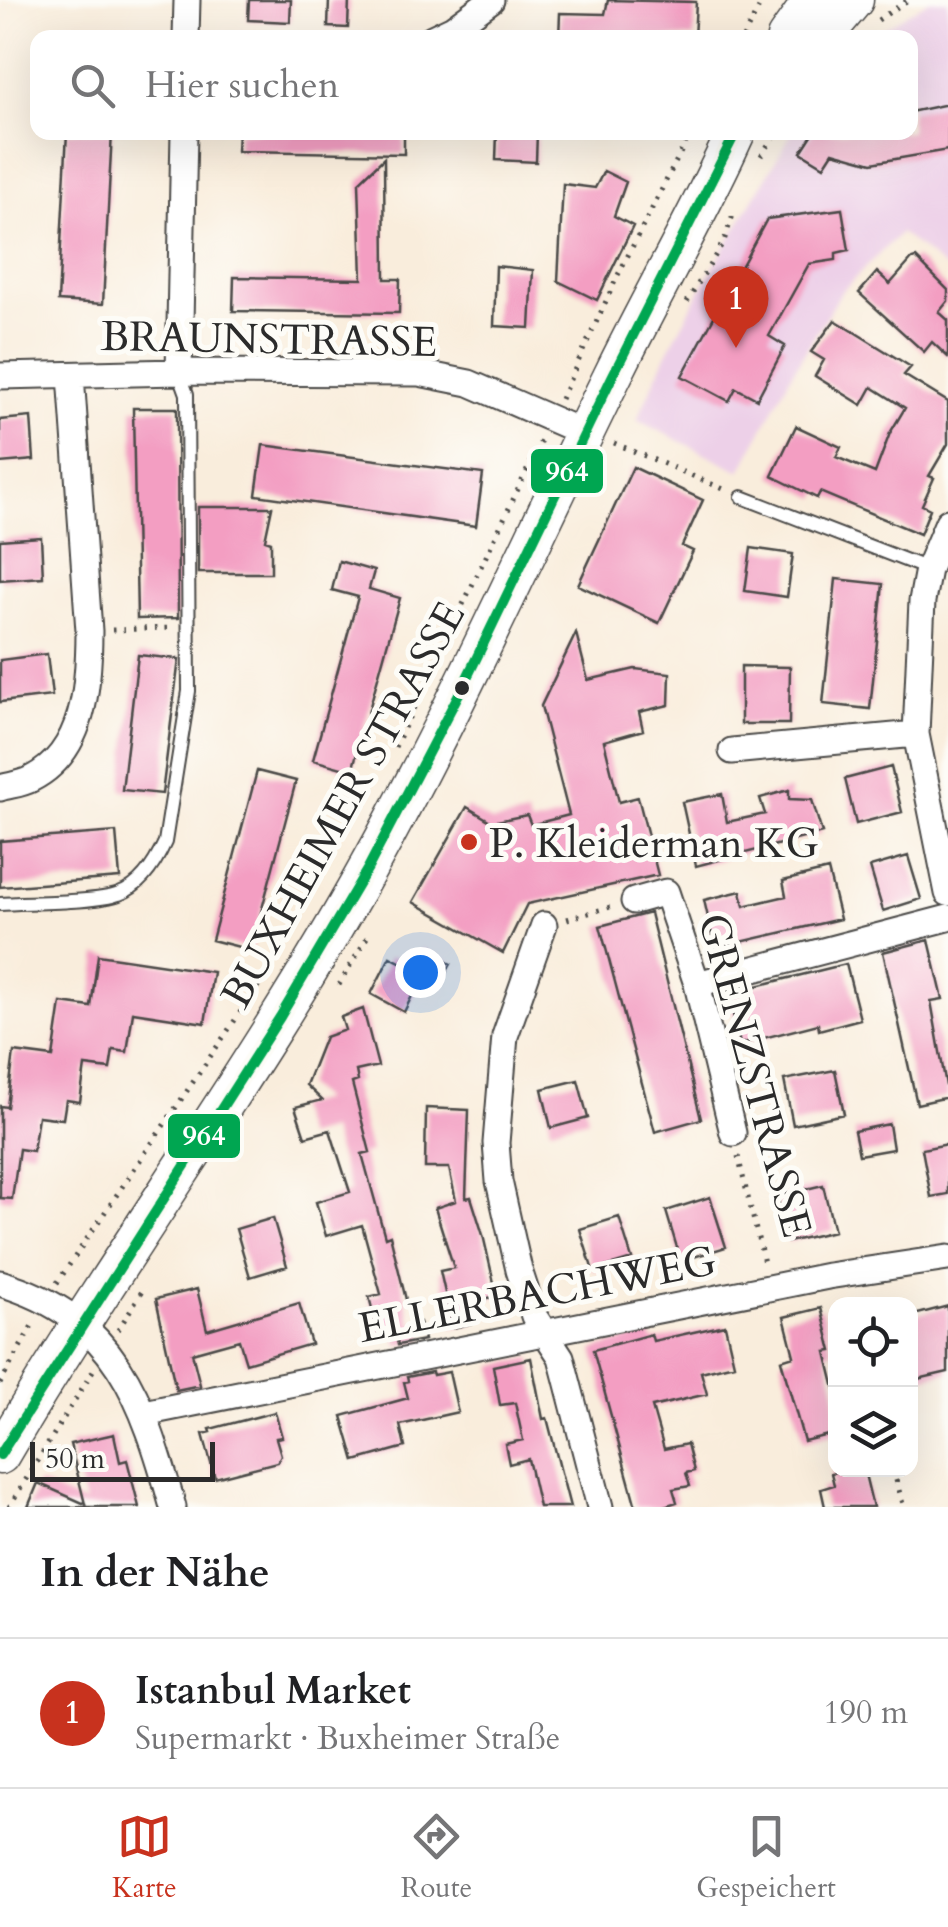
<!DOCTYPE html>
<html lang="de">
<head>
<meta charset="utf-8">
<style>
  :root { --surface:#fff; --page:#f6f6f6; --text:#202124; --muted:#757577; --line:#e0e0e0; --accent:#c8321e }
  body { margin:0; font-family:Cardo,serif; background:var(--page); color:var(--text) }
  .controls { position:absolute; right:30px; bottom:30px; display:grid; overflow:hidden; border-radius:20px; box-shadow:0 10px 40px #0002 }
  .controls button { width:90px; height:90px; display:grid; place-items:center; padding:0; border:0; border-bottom:2px solid var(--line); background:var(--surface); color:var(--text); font:50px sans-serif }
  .scale { position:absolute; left:30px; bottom:25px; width:185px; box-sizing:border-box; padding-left:10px; border:5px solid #2b2b2b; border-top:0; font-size:28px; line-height:35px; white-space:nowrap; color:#2b2b2b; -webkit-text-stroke:8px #fdfcf7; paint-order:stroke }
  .you { position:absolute; left:420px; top:972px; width:35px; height:35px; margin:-25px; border:8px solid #fff; border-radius:50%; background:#1a73e8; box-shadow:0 0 0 15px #1a73e833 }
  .badge { display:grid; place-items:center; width:65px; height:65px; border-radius:50%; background:var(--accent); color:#fff; font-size:32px; font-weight:700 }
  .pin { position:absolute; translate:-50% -82px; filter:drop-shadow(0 2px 5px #0008) }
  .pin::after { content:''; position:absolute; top:52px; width:35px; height:30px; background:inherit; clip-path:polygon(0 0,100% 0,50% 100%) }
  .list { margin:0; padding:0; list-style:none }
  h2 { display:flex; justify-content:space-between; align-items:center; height:130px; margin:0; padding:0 40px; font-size:42px }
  h2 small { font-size:32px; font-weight:400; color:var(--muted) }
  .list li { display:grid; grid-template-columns:65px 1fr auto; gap:30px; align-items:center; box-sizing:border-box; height:150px; padding:0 40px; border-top:2px solid var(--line) }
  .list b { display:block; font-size:38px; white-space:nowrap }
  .list p { margin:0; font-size:32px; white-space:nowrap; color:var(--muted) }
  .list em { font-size:32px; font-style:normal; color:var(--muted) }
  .icon { flex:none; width:55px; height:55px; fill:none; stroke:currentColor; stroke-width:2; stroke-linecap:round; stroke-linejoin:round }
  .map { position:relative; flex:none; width:948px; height:1507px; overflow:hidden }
  .search { position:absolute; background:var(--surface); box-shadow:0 10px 40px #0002; left:30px; right:30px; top:30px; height:110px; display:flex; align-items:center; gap:25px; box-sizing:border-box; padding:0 35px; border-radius:20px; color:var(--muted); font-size:38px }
  .sheet { height:280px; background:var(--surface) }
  nav { display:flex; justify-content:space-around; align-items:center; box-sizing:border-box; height:140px; border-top:2px solid var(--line); background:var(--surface); font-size:28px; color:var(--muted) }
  nav a { display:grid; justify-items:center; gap:5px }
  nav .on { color:var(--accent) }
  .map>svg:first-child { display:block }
  .built { fill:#edd0e8 }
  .building { fill:#f39ec2 }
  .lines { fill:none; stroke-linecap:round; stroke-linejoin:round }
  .lane-casing { stroke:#4a4846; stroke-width:16 }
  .street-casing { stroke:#4a4846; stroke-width:29 }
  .secondary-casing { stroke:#4a4846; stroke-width:41 }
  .path { stroke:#4a4846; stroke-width:5; stroke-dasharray:2.5 8; stroke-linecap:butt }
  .lane { stroke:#fff; stroke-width:12 }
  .street { stroke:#fff; stroke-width:25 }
  .secondary { stroke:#fff; stroke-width:38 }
  .bus-1-casing { stroke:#fdfcf7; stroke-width:18 }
  .bus-1 { stroke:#00a651; stroke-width:10 }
  .bus-dot { fill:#2b2b2b; stroke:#fdfcf7; stroke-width:4 }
  .poi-dot { fill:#c8321e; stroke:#fdfcf7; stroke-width:4 }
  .labels { text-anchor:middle; stroke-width:10; stroke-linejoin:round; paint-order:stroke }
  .street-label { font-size:42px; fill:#2b2b2b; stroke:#fdfcf7 }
  .poi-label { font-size:42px; fill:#2b2b2b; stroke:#fdfcf7; text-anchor:start }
  .line-badge { stroke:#fdfcf7; stroke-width:4 }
  .badge-label { font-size:28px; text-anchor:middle; font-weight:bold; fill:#fff }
</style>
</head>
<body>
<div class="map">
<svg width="948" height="1507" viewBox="0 0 948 1507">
  <rect width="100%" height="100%" fill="#fdfcf7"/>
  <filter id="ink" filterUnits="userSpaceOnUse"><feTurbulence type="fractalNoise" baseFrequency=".01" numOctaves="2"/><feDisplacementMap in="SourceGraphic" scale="20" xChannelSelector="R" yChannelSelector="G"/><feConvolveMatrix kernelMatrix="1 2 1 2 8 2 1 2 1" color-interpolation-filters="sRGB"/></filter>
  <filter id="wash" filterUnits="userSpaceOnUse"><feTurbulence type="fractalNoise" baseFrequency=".0048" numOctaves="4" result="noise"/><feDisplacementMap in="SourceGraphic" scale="40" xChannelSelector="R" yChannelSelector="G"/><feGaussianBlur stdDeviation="2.25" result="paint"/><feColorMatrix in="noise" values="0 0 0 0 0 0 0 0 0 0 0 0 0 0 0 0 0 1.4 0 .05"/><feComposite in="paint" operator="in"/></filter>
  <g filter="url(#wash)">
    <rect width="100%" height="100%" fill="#f9eddc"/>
    <path class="built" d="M929,0H948V270L900,233L841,292L793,371L741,471L637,420L667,353L708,276L792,133L910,132V38L870,37Z"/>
    <g id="blocks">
      <path class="building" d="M249,0H291L290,22L248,20Z
        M329,0H349L348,28L328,27Z
        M608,0L696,2L694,38H559L560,13L605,14Z
        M948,104V150L872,163L833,152L824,166L801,152L814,132H910V112Z
        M67,132H112L103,304L58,301Z
        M238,132H404V154L237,151Z
        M497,132H537L536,162L496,160Z
        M384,158L385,279H400L399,313L233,311L234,277L362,279L359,182Z
        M604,171L626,182L614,216L633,226L597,300L558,281L563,184L595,188Z
        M842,209L849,250L836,253V260L809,264L769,336L785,346L757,399L736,388L729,401L682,376L767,219Z
        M916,258L948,290V301L939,312L948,320V357L932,342L924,352L859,293L877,272L890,284L912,259Z
        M496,266L533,270L530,328L494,326Z
        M835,320L911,367L904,375L948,402V444L929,476L934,478L922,505L930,509L920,534L820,492L817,498L772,476L796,426L841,447L836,457L875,473L890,433L905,408L872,387L862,405L815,376L824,360L811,352Z
        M133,408H177L178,618L137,619Z
        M31,417L34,460L0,463V420Z
        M263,445L483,474L476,526L256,495Z
        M633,467L703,500L682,546L693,551L659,623L578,585Z
        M198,507H272L265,540L271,542V573H198Z
        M41,537L43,577L0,580V540Z
        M751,548L793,554L787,597L745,591Z
        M339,561L374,571L369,589L400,598L352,771L313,760L358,597L332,590Z
        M836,579L883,584L870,709L823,704Z
        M576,633L588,680L635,669L670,673L669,705L639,712L643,730L604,741L619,802L638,797L658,875L527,904L503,953L413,902L467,807L492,822L527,815L531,825L569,815L541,706Z
        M47,654L52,696L0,702V660Z
        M138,655L179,659L162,794L122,790Z
        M741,666L790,667L789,724H741Z
        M891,767L902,812L856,824L845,779Z
        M257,771L296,781L251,950L212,940Z
        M789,790V799L812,800L822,833L696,866L682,802L722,794L727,822L765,814L760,798Z
        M116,832L120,878L0,887V841Z
        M908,856L921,899L883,911L870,867Z
        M828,870L840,919L715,948L704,900L741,891L744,906L786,896L783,881Z
        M650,913L701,1119L655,1132L600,926Z
        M929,940L943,999L931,1001L948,1097L917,1104L883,952Z
        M422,949L451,964L439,985L422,976L404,1012L371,994L390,957L412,968Z
        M98,955L213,972L205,1023L133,1012L127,1052L113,1050L110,1069L85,1066L80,1102L66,1100L63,1119L38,1116L33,1151L19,1149L12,1199L0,1198V1106L7,1107L14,1052L53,1057L61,1003L91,1007Z
        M846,964L860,1019L819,1030L818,1024L740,1044L728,993Z
        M363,1009L378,1066L356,1071L358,1081L352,1083L370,1152L362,1154L385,1237L390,1235L412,1324L420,1322L424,1340L398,1345L395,1331L379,1335L369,1297L381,1294L362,1225L326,1236L316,1202L350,1192L330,1130L305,1137L295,1107L322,1100L306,1085L325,1037L345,1030L341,1017Z
        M835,1070L844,1114L793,1125L784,1080Z
        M578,1080L588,1118L551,1128L542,1089Z
        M426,1108L469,1110L466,1198L471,1197L483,1235L497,1296L471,1302L476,1322L453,1328L440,1271L454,1268L435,1208L456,1201L449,1168H425Z
        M889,1124L893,1149L859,1155L854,1131Z
        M948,1144V1194L931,1197L922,1149Z
        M823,1185L834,1231L788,1242L777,1196Z
        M710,1197L726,1247L681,1261L666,1211Z
        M619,1217L632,1259L593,1271L580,1229Z
        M273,1218L287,1266L250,1277L236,1229Z
        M197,1289L207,1330L299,1303L311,1344L246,1363L239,1340L192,1353L200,1385L176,1390L156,1299Z
        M948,1306V1372L918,1379L914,1363L910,1364V1316Z
        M821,1308L832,1351L826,1352L836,1393V1433L804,1441L781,1360L794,1356L784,1317Z
        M725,1325L734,1364L701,1372L707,1394L652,1407L664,1449L687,1444L694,1471L686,1473L690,1486L673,1489L677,1502L661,1507H636L593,1350L651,1334L653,1341Z
        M531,1358L543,1419L547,1418L570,1507H539L528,1459L509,1464L505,1444L523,1440L515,1403L500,1405L493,1366Z
        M432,1372L433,1375L449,1372L458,1412L400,1425L405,1447L355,1461L342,1416L408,1398L404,1382L408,1381L407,1377Z
        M275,1412L282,1437L276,1438L281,1455L277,1462L215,1478L203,1434L211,1432L210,1429Z
        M114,1434L120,1462L127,1460L139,1507H28L38,1483L85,1504L70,1444Z
        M844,1470H864L873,1507H825L821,1489L834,1485L831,1473Z"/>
    </g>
  </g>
  <g filter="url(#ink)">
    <use href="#blocks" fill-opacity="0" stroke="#4a4846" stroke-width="2.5"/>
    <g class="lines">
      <defs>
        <path id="lane" d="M742,497L928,569
          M0,904C29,902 95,903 119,894C142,886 156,862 165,842L189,691L187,394L179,372"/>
        <path id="street" d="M186,38L187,0
          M432,38L453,28L491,0
          M179,372L184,132
          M0,376L179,372L419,373L469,383L586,434
          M948,522L928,569L922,601L916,734L948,893
          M732,751L916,734
          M0,788C10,785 22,784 31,779C85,752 89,684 89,631L71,375
          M634,901L666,892L697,984L733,1133
          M544,925L505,1036L496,1143L499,1181L519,1270L534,1316L561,1357L600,1507
          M697,984L948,918
          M0,1283C116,1317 143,1400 173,1507
          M144,1413L828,1276L948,1258"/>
        <path id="secondary" d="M786,38L813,0
          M822,38L854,0
          M0,1455C117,1256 256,1070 368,868C457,708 531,541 612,377C652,295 698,216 736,132"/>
      </defs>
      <use href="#lane" class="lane-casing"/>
      <use href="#street" class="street-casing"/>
      <use href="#secondary" class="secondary-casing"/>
      <path class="path" d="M878,20L908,0
        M743,38L763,0
        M761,156L776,132
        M687,302L724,241L733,215
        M561,399L618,275L691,132
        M614,443L726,490
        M112,630L171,628
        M395,747L541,441
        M567,919L614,906
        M339,985L369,934
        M738,1156L765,1267
        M57,1283L275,961
        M118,1330L144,1288
        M0,1384L34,1322
        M893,1470L904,1507
        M9,1507L94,1369"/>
      <use href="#lane" class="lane"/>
      <use href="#street" class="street"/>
      <use href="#secondary" class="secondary"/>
      <defs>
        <path id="bus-1" d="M0,1455L280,1017L368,868L463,686L612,377L736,132"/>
      </defs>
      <use href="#bus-1" class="bus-1-casing"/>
      <use href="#bus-1" class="bus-1"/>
    </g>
  </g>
  <circle class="bus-dot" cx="462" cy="688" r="9"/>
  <circle class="poi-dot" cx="469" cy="842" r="10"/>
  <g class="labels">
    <g class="street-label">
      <text transform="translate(269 338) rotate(1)" y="15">BRAUNSTRASSE</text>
      <text transform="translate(342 804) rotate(-61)" y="15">BUXHEIMER STRASSE</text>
      <text transform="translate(756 1075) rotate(75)" y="15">GRENZSTRASSE</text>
      <text transform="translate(537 1293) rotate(-11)" y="15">ELLERBACHWEG</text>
    </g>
    <g class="poi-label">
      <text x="489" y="857">P. Kleiderman KG</text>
    </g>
  </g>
  <g class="line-badge">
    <rect x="529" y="447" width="76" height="48" rx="10" fill="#00a651"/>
    <rect x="166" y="1112" width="76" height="48" rx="10" fill="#00a651"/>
  </g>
  <g class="badge-label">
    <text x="567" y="481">964</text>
    <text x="204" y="1145">964</text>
  </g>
</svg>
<div class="controls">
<button><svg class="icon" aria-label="locate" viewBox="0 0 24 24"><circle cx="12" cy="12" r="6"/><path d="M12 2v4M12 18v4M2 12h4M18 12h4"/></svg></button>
<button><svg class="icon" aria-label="layers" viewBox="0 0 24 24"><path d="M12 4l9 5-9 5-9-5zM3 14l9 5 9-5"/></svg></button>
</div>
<div class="scale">50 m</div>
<div class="you"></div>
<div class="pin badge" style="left:736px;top:348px">1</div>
<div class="search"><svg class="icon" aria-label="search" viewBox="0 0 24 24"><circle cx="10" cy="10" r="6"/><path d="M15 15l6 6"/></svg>Hier suchen</div>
</div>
<section class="sheet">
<h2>In der Nähe<small></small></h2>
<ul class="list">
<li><span class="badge">1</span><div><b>Istanbul Market</b><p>Supermarkt · Buxheimer Straße</p></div><em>190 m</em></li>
</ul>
</section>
<nav>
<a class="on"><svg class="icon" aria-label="map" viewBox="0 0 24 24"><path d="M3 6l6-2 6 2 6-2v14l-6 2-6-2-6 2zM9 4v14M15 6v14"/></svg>Karte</a>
<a><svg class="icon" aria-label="directions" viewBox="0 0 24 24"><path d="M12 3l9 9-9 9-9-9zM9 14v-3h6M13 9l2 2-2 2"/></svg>Route</a>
<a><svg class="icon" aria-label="saved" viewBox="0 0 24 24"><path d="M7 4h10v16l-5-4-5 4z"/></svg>Gespeichert</a>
</nav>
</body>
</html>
